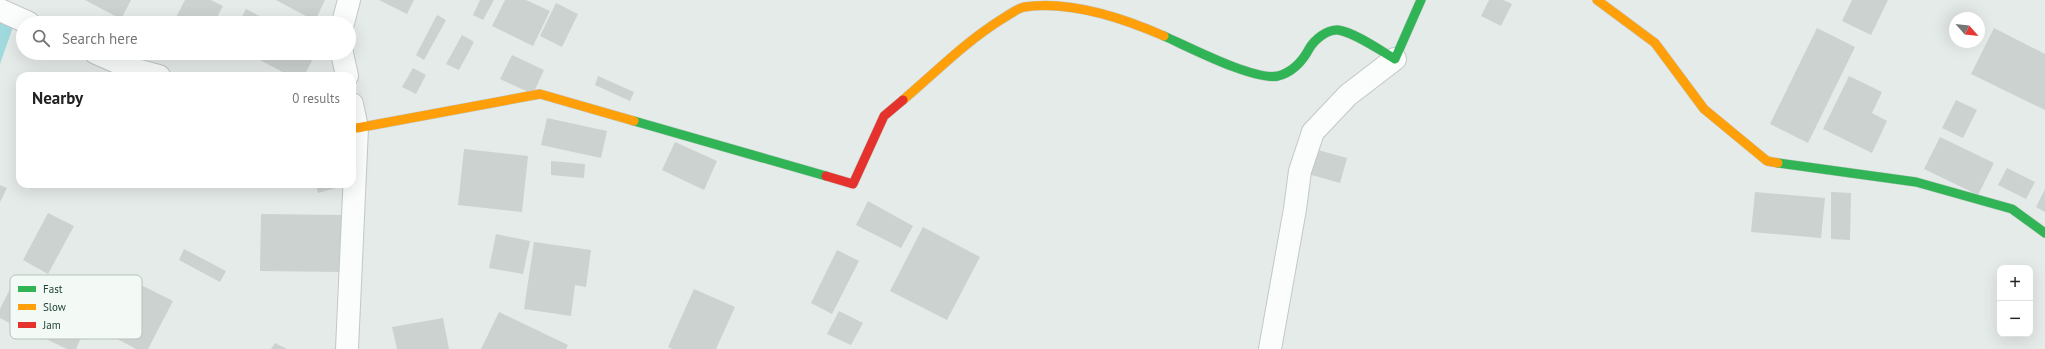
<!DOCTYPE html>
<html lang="en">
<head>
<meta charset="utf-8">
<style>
  :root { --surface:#fff; --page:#f2f2f2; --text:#222; --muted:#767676; --line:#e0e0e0 }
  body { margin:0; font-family:"PT Sans",sans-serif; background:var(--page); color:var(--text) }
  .controls { position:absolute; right:12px; bottom:12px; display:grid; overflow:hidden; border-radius:8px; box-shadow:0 4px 16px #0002 }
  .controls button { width:36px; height:36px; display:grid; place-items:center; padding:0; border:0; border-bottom:1px solid var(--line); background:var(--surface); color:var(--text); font:20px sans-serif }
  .compass { position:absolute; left:1949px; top:12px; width:36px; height:36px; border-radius:50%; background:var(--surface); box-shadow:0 4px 16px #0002; rotate:117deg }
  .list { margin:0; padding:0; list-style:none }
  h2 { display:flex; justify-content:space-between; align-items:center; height:52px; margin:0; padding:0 16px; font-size:17px }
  h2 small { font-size:13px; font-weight:400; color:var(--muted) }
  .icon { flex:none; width:22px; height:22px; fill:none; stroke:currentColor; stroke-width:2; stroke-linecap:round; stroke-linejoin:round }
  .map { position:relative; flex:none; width:2045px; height:349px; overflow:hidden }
  .search { position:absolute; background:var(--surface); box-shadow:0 4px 16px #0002; left:16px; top:16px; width:340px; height:44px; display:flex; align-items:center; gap:10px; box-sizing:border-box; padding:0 14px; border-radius:22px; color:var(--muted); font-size:15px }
  .panel { position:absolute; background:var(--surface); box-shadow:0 4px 16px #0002; left:16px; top:72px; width:340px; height:116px; border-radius:12px }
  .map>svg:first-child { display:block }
  .water { fill:#a1dade }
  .building { fill:#ccd2cf }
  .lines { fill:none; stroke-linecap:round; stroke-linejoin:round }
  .street-casing { stroke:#c2c8c5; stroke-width:24 }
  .fast-casing { stroke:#c0c9c5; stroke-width:10 }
  .slow-casing { stroke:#c0c9c5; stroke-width:10 }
  .jam-casing { stroke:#c0c9c5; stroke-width:10 }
  .street { stroke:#fbfcfc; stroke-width:22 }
  .fast { stroke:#30b455; stroke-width:9 }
  .slow { stroke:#ff9f0a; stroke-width:9 }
  .jam { stroke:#e5322d; stroke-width:9 }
  .key { fill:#f3faf6; stroke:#b4c3bc; stroke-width:1 }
  .key-label { font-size:11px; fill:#204236 }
</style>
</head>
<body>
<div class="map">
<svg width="2045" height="349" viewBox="0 0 2045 349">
  <rect width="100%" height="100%" fill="#e5ebe8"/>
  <path class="water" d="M0,19L13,27L0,64Z"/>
  <path class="building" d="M85,0H131L121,19Z
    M185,0H211L223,6L214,23H173Z
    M276,0H325L315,21Z
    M379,0H414L407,14Z
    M480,0H494L483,20L473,15Z
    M505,0H526L550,11L533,46L492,26Z
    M1489,0H1503L1512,4L1501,26L1481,16Z
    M1852,0H1888L1871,35L1842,21Z
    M556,3L578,14L562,47L540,36Z
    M246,9L269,21L268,23H239Z
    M437,15L446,20L424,60L416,55Z
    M1817,28L1855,47L1808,143L1770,124Z
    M1994,28L2045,54V110L1971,74Z
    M462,35L474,42L459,70L446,64Z
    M187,53H199L196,58Z
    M263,53H316L304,76H290L260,60Z
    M512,55L544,70L533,94L500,79Z
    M413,68L426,75L416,94L402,87Z
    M598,76L634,92L630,101L595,85Z
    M1849,76L1882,92L1872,113L1887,121L1872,153L1823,129Z
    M1956,100L1977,110L1963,138L1942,128Z
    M547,118L607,131L601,158L541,145Z
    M1940,137L1994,163L1978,195L1924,169Z
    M675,142L717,161L704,190L662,170Z
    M464,149L528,156L522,212L458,205Z
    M1314,149L1347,158L1340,183L1308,174Z
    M551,161L585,164L584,178L551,175Z
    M2007,168L2035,182L2026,199L1998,185Z
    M316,184H335L336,188L318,193Z
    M0,185L7,188L0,202Z
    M2045,189V212L2036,207Z
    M1755,192L1825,198L1821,238L1751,232Z
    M1831,192L1851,193L1850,240L1831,239Z
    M868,201L913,226L901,248L856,225Z
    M48,213L74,226L48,274L23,260Z
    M261,214L343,215L342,272L260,271Z
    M923,227L980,257L947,320L890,291Z
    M496,234L530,241L523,274L489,268Z
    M534,242L591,250L586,287L575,285L571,316L524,309Z
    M184,249L226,271L220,282L179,260Z
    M837,250L859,261L832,314L811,303Z
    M135,282L173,301L148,349H136L108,334Z
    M10,289L46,308L32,335L0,318V309Z
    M694,289L735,307L716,349H672L668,347Z
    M839,311L863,323L851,345L827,334Z
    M499,312L568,345L566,349H481Z
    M56,318L84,331L76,349H67L46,339Z
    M443,318L449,349H397L392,327Z
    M275,343L287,349H271Z"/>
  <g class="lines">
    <defs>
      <path id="street" d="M0,10L29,23
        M343,23L349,0
        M96,53L133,69L159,76
        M342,53L347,76
        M347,349L357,128L352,104
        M1270,349L1295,209L1300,171L1313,132L1348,95L1395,59"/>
      <path id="fast" d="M1164,36C1189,47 1254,81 1278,76C1293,72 1302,62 1309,49C1314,40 1327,29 1338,30C1354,32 1381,51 1395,59L1421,0
        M634,121L826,176
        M1778,163L1916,182L2012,209L2045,233"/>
      <path id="slow" d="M1597,0L1655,43L1704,109L1767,161L1778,163
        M903,100C936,72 965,42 1002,19C1009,15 1016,9 1024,7C1070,0 1123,18 1164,36
        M352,127L357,128L540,94L634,121"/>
      <path id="jam" d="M826,176L853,184L884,116L903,100"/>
    </defs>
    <use href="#street" class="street-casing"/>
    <use href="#fast" class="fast-casing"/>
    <use href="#slow" class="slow-casing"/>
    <use href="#jam" class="jam-casing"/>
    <use href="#street" class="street"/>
    <use href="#fast" class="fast"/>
    <use href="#slow" class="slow"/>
    <use href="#jam" class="jam"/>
  </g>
  <rect x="10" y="275" width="132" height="64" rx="6" class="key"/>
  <rect x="18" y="286" width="18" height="6" fill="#30b455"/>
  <rect x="18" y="304" width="18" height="6" fill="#ff9f0a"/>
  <rect x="18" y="322" width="18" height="6" fill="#e5322d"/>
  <g class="key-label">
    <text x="43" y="293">Fast</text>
    <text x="43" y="311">Slow</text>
    <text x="43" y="329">Jam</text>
  </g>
</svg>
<div class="controls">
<button>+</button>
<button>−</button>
</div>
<svg class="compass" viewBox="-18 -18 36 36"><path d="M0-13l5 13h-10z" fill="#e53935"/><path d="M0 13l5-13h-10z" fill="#767676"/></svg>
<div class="search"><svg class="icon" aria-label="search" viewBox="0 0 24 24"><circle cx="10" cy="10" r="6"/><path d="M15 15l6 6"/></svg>Search here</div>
<section class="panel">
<h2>Nearby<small>0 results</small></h2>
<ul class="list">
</ul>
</section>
</div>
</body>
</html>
